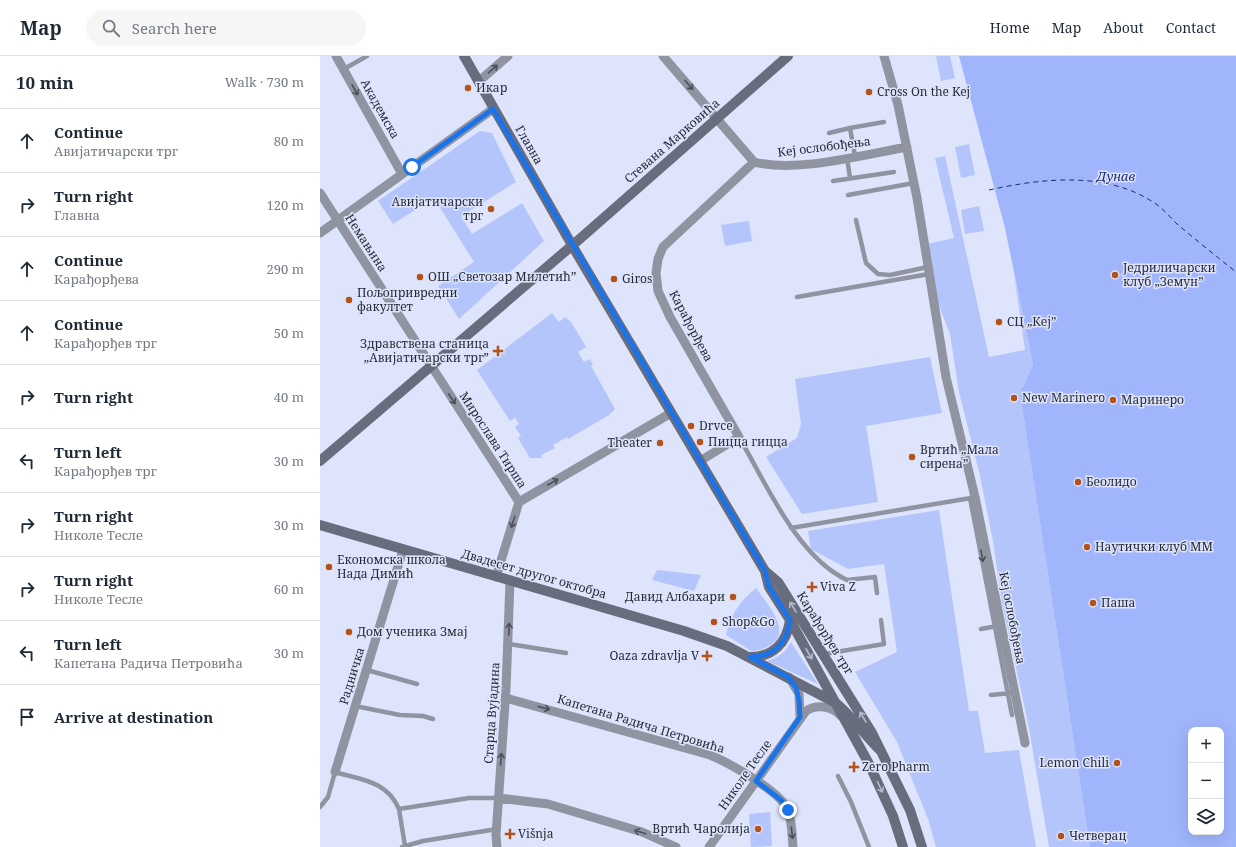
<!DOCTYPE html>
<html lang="en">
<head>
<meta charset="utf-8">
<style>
  :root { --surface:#fff; --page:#f6f6f7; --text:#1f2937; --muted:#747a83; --line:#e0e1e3 }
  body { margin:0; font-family:"Noto Serif",serif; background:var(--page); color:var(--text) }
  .controls { position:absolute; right:12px; bottom:12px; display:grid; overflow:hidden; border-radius:8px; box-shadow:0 4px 16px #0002 }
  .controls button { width:36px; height:36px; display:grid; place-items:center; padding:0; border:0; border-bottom:1px solid var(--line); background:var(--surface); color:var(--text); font:20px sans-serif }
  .stop { position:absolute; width:12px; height:12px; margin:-9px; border:3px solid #1a73e8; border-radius:50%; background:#fff }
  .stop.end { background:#1a73e8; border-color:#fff; box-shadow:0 1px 4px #0008 }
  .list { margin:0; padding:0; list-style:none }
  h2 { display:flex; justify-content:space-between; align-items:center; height:52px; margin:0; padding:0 16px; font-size:17px }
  h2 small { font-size:13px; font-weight:400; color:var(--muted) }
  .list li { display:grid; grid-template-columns:26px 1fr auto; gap:12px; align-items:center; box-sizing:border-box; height:64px; padding:0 16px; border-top:1px solid var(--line) }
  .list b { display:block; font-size:15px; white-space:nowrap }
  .list p { margin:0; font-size:13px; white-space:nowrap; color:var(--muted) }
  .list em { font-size:13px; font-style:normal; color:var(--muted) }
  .icon { flex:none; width:22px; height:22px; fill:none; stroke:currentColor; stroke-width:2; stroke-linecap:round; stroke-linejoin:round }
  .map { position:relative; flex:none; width:916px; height:791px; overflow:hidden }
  header { display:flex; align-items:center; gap:24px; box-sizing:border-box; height:56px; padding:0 20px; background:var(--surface); border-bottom:1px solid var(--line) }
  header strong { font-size:19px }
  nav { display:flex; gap:22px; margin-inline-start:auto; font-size:14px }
  .search { width:280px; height:36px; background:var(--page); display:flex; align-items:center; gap:10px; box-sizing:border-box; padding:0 14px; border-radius:22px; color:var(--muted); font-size:15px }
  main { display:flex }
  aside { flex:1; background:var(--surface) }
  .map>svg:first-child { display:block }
  .green { fill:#b4c5fb }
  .water { fill:#a0b5fc; fill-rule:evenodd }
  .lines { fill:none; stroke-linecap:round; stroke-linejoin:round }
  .ferry { stroke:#1e2a78; stroke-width:1; stroke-dasharray:5 4; stroke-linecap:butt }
  .lane { stroke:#9094a0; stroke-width:4.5 }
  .street { stroke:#9094a0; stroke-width:9 }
  .secondary { stroke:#686d7e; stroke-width:10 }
  .oneway { stroke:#4d505c }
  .oneway2 { stroke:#b4bacf }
  .route { stroke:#1a73e8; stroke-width:5 }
  .poi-dot { fill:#b45219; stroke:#dde4fb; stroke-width:1.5 }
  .labels { text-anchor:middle; stroke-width:3; stroke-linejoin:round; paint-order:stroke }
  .poi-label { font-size:12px; fill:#292c37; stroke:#dde4fb; text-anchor:start }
  .street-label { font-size:12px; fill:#292c37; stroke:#dde4fb }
  .water-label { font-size:13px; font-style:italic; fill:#1e2a78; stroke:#dde4fb }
</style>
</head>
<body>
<header>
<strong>Map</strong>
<div class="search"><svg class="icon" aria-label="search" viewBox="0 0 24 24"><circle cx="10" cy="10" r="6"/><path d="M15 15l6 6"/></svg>Search here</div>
<nav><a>Home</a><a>Map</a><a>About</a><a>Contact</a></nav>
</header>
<main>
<aside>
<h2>10 min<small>Walk · 730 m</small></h2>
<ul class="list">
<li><svg class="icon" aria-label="ahead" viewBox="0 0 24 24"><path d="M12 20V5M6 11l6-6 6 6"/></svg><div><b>Continue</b><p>Авијатичарски трг</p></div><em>80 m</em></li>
<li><svg class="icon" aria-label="right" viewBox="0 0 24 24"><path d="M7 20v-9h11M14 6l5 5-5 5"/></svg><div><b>Turn right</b><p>Главна</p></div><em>120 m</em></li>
<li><svg class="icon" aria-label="ahead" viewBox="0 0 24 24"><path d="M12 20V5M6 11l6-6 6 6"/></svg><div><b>Continue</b><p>Карађорђева</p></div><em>290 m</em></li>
<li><svg class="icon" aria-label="ahead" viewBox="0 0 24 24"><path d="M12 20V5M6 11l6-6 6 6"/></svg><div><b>Continue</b><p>Карађорђев трг</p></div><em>50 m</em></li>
<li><svg class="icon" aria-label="right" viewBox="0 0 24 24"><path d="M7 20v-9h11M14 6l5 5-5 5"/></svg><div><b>Turn right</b></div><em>40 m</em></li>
<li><svg class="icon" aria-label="left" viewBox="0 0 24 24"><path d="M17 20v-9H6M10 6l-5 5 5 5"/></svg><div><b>Turn left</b><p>Карађорђев трг</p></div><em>30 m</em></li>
<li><svg class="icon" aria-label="right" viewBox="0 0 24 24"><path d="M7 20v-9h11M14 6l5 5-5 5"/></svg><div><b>Turn right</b><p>Николе Тесле</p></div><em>30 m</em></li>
<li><svg class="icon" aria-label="right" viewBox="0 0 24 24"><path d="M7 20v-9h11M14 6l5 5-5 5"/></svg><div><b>Turn right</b><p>Николе Тесле</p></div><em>60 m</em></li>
<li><svg class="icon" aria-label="left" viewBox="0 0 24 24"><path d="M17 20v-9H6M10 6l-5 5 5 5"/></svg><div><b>Turn left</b><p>Капетана Радича Петровића</p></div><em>30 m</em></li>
<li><svg class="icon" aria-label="arrive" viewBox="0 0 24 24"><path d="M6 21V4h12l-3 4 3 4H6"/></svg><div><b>Arrive at destination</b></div></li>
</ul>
</aside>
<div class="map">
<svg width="916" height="791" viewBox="0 0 916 791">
  <rect width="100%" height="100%" fill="#dde4fb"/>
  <path class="green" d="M616,0H630L635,22L621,25Z
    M160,75L172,77L196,126L141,160L152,178L202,147L224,185L139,263L118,230L154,206L114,142L73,168L58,145Z
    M649,88L655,119L641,122L635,91Z
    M625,100L669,301L705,294L694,218L713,309L700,337L770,791H729L709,672L682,547L673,485L660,420L639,336L630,278L616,242L608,188L634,182L615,102Z
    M659,150L664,175L645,178L641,154Z
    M429,165L432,185L405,190L401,169Z
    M232,257L239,266L245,261L251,266L266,291L258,296L264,306L270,303L273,309L271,310L295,353L289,359L248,383L247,381L233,389L235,392L221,399L222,402H210L198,382L201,380L195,371L199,368L195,362L190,365L157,314Z
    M610,301L622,357L546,370L558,446L482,458L446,401L477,382L481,368L475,323Z
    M619,454L649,655H658L665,697L699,694L716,791H616L608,763L577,686L535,616L577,596L564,508L528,513L491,493L488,475Z
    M337,514L381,519L374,535L332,524Z
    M436,532C446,547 472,574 452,588C445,593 439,595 431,595L406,579C411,558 420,545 436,532Z
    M471,586L498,628L447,605C459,601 465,597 471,586Z
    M450,756L452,790L431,791L429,758Z"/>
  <path class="water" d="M639,0H916V791H770L700,337L713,309L685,172ZM871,674H901V776H871Z"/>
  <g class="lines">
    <path class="ferry" d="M669,134C723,122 792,114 840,151C846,156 851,162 857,168C876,184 896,200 916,216"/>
    <path class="lane" d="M24,13L47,0
      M509,77L530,72
      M535,100L530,72L564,66
      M527,102L530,122
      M513,125L574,116
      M528,139L594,127
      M536,164L546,207L558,218L570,219L608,211
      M317,225L336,226
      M477,241L609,218
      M419,381C446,427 477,501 527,524L555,521L557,537
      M650,442L692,659
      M471,472L651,442
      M661,573L677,570
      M189,588L246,597
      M504,598L564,588L561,564
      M47,614L97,628
      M671,639L691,637
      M35,650L80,659L103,660L113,663
      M518,720L531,746L549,791
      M0,751L8,741L15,716C42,724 67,725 79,753L149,742H179
      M79,753L85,790
      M82,791L103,785L177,773"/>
    <path class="street" d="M16,0L82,118
      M343,0L434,106C477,117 543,99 587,91
      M564,0L578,49L597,142L626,321L655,441L705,687
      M158,26L188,0
      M0,137L199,446L176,521
      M0,177L173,53
      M380,405L419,381L350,261L338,235L336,217L338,203L343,191L434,106
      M199,446L351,357
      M469,621L479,638L480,661
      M186,642L390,699C409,707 460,735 468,754C472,765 472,779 473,791
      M15,716L83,494
      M179,742L228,748L322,776L356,791
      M177,791L176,779L186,633L190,525
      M389,791L486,655C497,648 512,650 521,660"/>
    <path class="secondary" d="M144,0L256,196L445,515L449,531L470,564L549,708L573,760L583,791
      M0,405L262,181L468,0
      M0,469L364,575L407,590L516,647C533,661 545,680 561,695
      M445,515L458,526L552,677L590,754L602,791
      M430,601C453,601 467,587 470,564"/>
  </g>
  <defs><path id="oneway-shaft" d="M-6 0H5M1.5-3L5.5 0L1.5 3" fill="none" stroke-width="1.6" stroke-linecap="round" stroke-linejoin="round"/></defs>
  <g class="oneway">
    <use href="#oneway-shaft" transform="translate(173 13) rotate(-41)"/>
    <use href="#oneway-shaft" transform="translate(369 29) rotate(49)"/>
    <use href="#oneway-shaft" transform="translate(35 34) rotate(61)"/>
    <use href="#oneway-shaft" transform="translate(132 343) rotate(57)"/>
    <use href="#oneway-shaft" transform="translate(233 426) rotate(-30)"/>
    <use href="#oneway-shaft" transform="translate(193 466) rotate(107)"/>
    <use href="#oneway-shaft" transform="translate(662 500) rotate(79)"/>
    <use href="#oneway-shaft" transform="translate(189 573) rotate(-88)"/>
    <use href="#oneway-shaft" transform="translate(224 652) rotate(15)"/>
    <use href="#oneway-shaft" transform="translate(181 703) rotate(-86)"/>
    <use href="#oneway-shaft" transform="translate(320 776) rotate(-162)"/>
    <use href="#oneway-shaft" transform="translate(472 777) rotate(83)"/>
  </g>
  <g class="oneway2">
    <use href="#oneway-shaft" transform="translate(473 551) rotate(-122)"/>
    <use href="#oneway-shaft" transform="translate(489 598) rotate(61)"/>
    <use href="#oneway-shaft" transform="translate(543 661) rotate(-121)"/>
    <use href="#oneway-shaft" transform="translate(560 731) rotate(65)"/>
  </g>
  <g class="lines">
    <path class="route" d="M92,111L173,53L445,515L449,531L470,564C467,587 454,601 430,601L468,621L476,632L479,644L480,661L436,725L461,744L468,754"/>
  </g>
  <g class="poi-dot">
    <circle cx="148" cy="32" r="4"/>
    <circle cx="549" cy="36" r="4"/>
    <circle cx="171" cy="153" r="4"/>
    <circle cx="795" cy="219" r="4"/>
    <circle cx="100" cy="221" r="4"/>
    <circle cx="294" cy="223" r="4"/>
    <circle cx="29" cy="244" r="4"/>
    <circle cx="679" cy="266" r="4"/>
    <path d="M176 289h4v4h4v4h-4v4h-4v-4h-4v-4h4z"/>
    <circle cx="694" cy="342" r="4"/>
    <circle cx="793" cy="344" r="4"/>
    <circle cx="371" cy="370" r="4"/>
    <circle cx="380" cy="386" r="4"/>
    <circle cx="340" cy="387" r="4"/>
    <circle cx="592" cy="401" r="4"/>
    <circle cx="758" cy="426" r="4"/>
    <circle cx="767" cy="491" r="4"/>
    <circle cx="9" cy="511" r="4"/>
    <path d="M490 525h4v4h4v4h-4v4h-4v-4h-4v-4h4z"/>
    <circle cx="413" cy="541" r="4"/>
    <circle cx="773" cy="547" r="4"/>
    <circle cx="394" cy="566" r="4"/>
    <circle cx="29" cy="576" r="4"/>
    <path d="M385 594h4v4h4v4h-4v4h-4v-4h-4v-4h4z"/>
    <circle cx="797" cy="707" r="4"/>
    <path d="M532 705h4v4h4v4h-4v4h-4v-4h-4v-4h4z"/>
    <circle cx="438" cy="773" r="4"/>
    <path d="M188 772h4v4h4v4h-4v4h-4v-4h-4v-4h4z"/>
    <circle cx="741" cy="780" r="4"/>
  </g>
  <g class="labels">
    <g class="poi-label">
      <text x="156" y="36">Икар</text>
      <text x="557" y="40">Cross On the Kej</text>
      <text x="163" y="150" text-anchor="end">Авијатичарски<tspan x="163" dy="14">трг</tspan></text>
      <text x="803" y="216">Једриличарски<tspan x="803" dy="14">клуб „Земун”</tspan></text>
      <text x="108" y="225">ОШ „Светозар Милетић”</text>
      <text x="302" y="227">Giros</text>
      <text x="37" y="241">Пољопривредни<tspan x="37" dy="14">факултет</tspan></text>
      <text x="687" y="270">СЦ „Кеј”</text>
      <text x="169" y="292" text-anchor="end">Здравствена станица<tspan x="169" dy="14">„Авијатичарски трг”</tspan></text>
      <text x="702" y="346">New Marinero</text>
      <text x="801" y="348">Маринеро</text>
      <text x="379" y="374">Drvce</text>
      <text x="388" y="390">Пицца гицца</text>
      <text x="332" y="391" text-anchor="end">Theater</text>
      <text x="600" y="398">Вртић „Мала<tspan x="600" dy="14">сирена”</tspan></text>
      <text x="766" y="430">Беолидо</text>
      <text x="775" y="495">Наутички клуб ММ</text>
      <text x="17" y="508">Економска школа<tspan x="17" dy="14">Нада Димић</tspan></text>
      <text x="500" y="535">Viva Z</text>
      <text x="405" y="545" text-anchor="end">Давид Албахари</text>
      <text x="781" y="551">Паша</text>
      <text x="402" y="570">Shop&amp;Go</text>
      <text x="37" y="580">Дом ученика Змај</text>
      <text x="379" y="604" text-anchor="end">Oaza zdravlja V</text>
      <text x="789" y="711" text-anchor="end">Lemon Chili</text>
      <text x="542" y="715">Zero Pharm</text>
      <text x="430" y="777" text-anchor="end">Вртић Чаролија</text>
      <text x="198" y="782">Višnja</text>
      <text x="749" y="784">Четверац</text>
    </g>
    <g class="street-label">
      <text transform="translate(60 53) rotate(61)" y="4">Академска</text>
      <text transform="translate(352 85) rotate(-41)" y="4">Стевана Марковића</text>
      <text transform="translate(209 89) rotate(60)" y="4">Главна</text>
      <text transform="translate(504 91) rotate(-7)" y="4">Кеј ослобођења</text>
      <text transform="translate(46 187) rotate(57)" y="4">Немањина</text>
      <text transform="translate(371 270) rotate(62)" y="4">Карађорђева</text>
      <text transform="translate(173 384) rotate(57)" y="4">Мирослава Тирша</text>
      <text transform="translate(214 518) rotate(16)" y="4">Двадесет другог октобра</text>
      <text transform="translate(692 562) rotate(79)" y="4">Кеј ослобођења</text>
      <text transform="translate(505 577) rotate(58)" y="4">Карађорђев трг</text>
      <text transform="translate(32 620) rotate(-73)" y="4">Радничка</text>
      <text transform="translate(172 657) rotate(-86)" y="4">Старца Вујадина</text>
      <text transform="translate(321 668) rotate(17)" y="4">Капетана Радича Петровића</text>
      <text transform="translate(425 719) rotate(-55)" y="4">Николе Тесле</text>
    </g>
    <g class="water-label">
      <text x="796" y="125">Дунав</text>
    </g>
  </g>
</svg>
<div class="controls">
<button>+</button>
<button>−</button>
<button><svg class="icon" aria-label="layers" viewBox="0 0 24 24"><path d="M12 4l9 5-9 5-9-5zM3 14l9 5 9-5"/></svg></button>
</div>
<div class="stop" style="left:92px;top:111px"></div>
<div class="stop end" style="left:468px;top:754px"></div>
</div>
</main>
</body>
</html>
